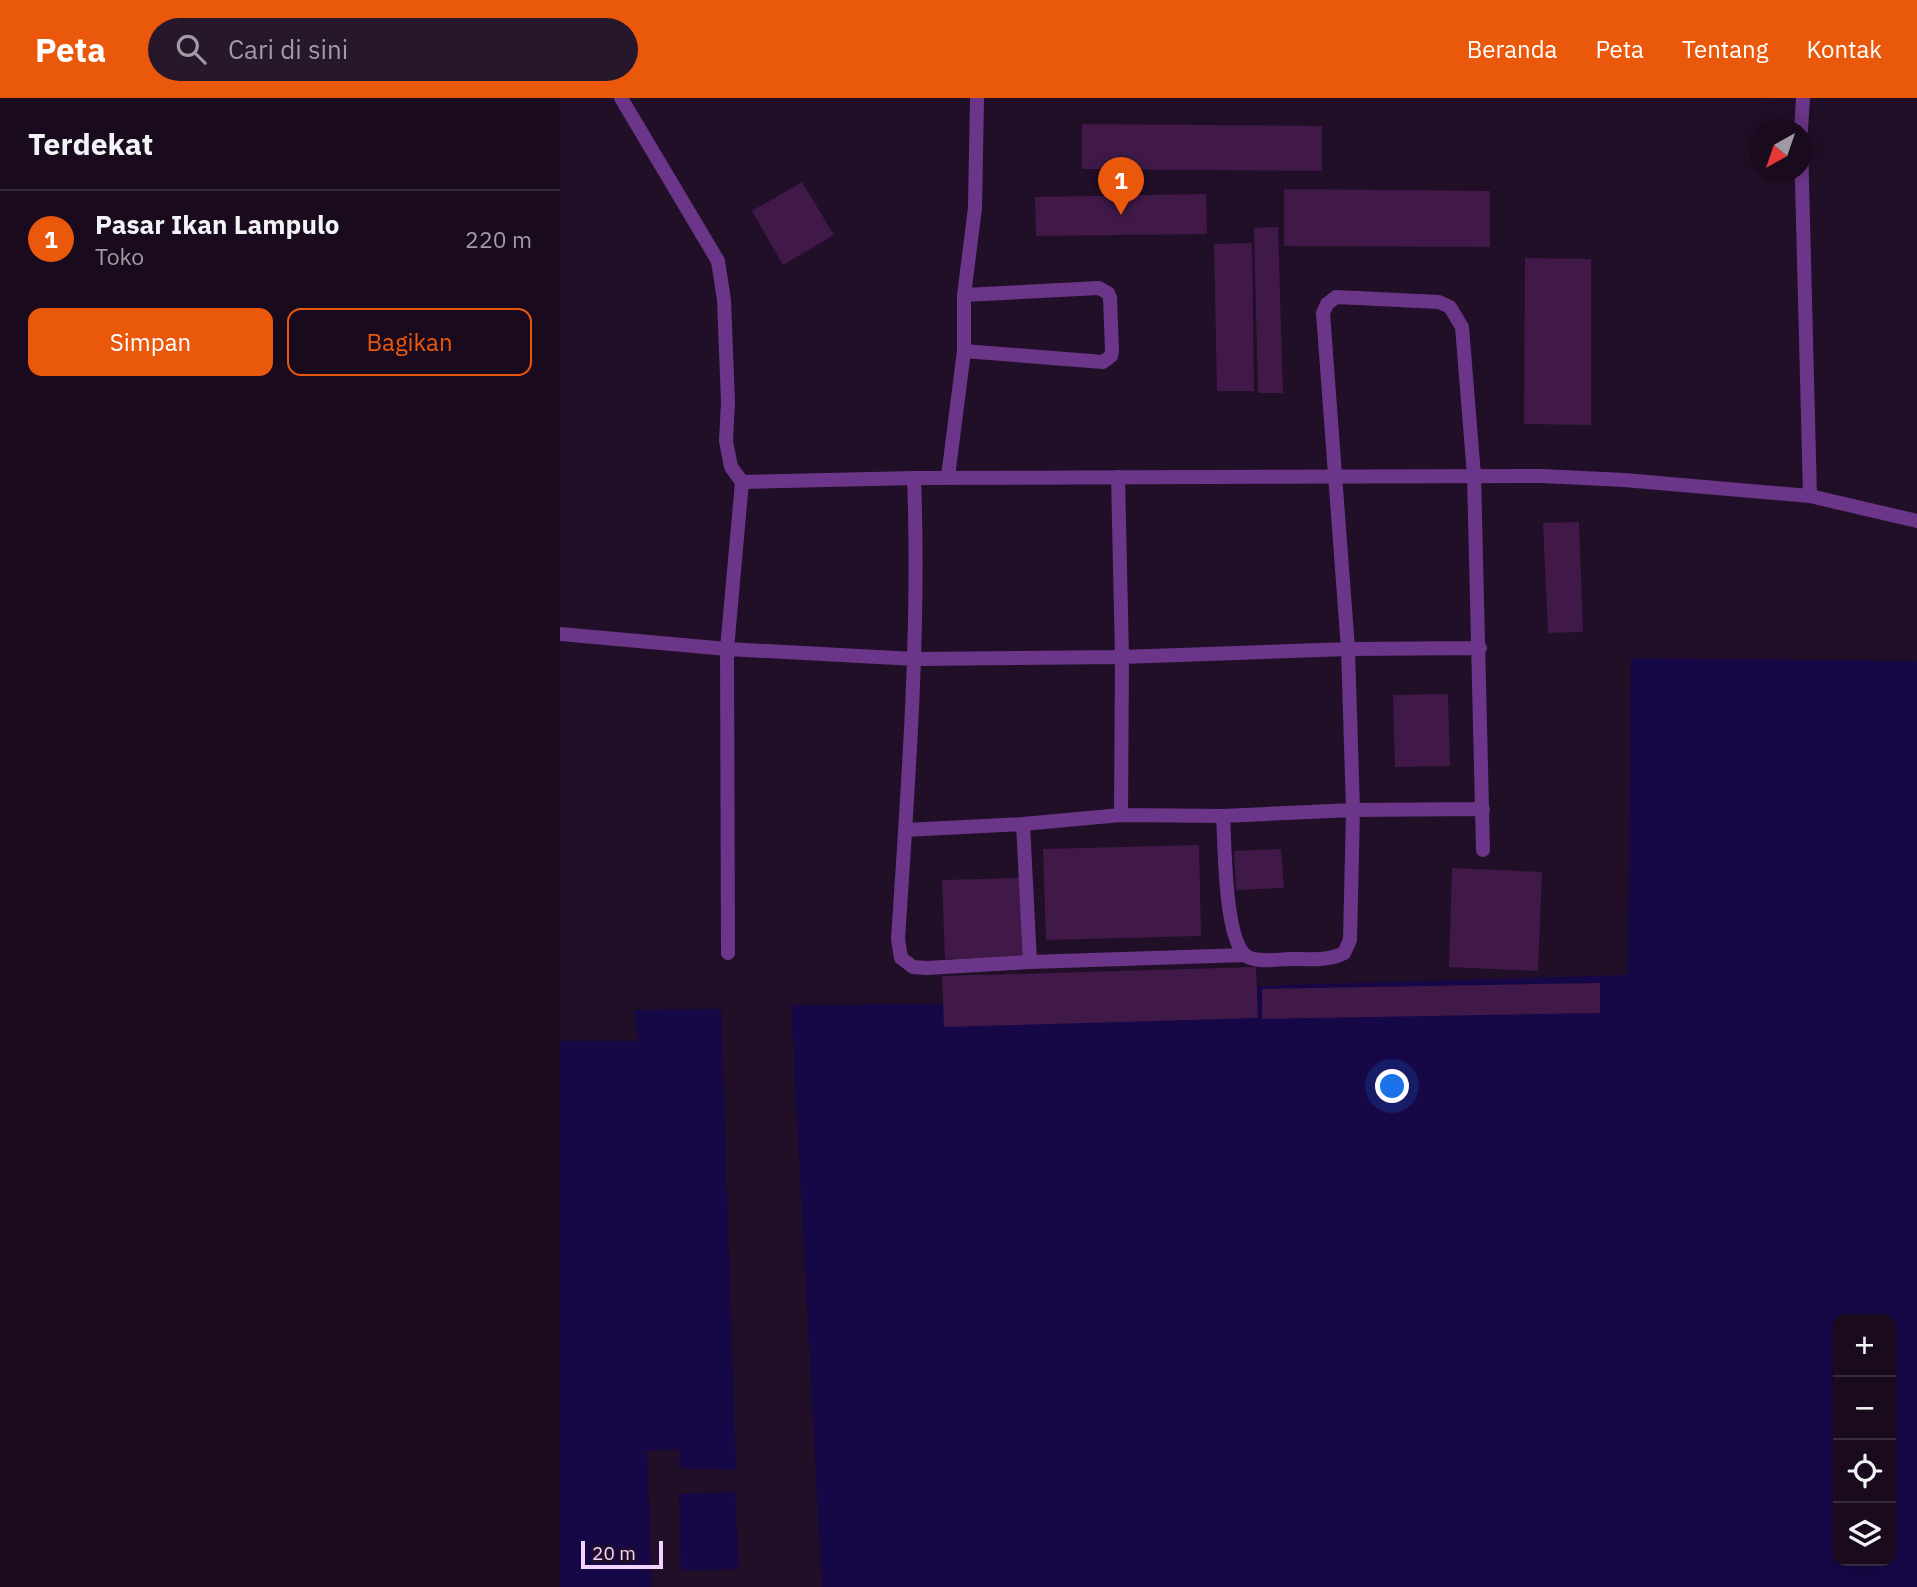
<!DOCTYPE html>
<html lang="id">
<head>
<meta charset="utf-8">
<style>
  :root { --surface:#190a1d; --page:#26182a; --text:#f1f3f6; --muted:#9f9aa4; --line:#372b3b; --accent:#ea580c }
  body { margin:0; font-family:"IBM Plex Sans",sans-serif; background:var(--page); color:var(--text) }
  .controls { position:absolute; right:21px; bottom:21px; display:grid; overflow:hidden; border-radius:14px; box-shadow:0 4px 18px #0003 }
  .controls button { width:63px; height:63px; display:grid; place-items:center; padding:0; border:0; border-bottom:2px solid var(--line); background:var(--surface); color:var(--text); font:35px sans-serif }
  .compass { position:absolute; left:1189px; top:21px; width:63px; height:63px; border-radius:50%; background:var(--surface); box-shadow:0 4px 18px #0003; rotate:220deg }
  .scale { position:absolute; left:21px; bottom:18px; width:82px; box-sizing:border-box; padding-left:7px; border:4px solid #f3d4ff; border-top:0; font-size:19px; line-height:24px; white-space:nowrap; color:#f3d4ff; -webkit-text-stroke:5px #210e27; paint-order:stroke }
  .you { position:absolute; left:833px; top:989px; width:24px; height:24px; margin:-18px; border:5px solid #fff; border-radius:50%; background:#1a73e8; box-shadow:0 0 0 10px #1a73e833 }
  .badge { display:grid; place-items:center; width:46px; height:46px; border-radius:50%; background:var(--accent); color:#fff; font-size:23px; font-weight:700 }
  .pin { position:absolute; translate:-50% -58px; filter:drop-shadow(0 2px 4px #0008) }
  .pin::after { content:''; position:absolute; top:37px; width:24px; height:21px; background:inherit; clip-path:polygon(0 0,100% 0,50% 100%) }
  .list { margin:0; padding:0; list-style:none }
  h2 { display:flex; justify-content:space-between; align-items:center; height:91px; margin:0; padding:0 28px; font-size:30px }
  h2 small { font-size:23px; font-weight:400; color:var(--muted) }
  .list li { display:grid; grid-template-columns:46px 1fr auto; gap:21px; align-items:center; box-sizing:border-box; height:98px; padding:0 28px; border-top:2px solid var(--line) }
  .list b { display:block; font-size:26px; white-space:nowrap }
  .list p { margin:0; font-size:23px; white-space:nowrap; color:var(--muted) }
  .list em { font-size:23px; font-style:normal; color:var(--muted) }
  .actions { display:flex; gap:14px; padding:21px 28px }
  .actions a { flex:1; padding:16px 0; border:2px solid var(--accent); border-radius:14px; text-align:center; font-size:24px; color:var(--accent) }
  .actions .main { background:var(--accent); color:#fff }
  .icon { flex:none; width:38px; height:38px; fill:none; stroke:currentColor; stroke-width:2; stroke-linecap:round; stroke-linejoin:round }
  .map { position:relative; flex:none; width:1357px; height:1489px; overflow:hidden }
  header { display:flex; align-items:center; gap:42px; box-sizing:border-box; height:98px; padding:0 35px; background:var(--accent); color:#fff }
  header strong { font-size:33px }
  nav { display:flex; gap:38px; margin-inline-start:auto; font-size:24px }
  .search { width:490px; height:63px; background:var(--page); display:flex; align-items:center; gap:18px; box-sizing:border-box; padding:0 24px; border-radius:38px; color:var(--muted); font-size:26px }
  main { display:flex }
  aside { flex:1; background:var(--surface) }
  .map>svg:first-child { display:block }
  .water { fill:#160747; fill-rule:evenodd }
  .pier { fill:#210e27; fill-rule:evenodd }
  .building { fill:#401949 }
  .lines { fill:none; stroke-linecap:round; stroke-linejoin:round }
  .lane { stroke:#6b3689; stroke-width:14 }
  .street { stroke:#6b3689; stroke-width:14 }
</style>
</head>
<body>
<header>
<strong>Peta</strong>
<div class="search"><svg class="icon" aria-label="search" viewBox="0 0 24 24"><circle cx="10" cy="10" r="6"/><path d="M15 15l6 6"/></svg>Cari di sini</div>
<nav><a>Beranda</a><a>Peta</a><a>Tentang</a><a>Kontak</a></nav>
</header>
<main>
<aside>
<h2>Terdekat<small></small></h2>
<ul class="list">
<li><span class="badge">1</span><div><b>Pasar Ikan Lampulo</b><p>Toko</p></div><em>220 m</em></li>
</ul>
<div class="actions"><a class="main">Simpan</a><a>Bagikan</a></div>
</aside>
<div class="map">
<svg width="1357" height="1489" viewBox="0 0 1357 1489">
  <rect width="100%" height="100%" fill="#210e27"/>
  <path class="water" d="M1071,560L1357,563V1489H0V943H78L74,912L161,911L231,907L385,906L725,887L1068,877ZM1278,1221H1331V1463H1278Z"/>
  <path class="pier" d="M231,907L262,1489H92L87,1353L119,1351V1370L176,1372L161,911ZM175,1394L179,1471L121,1473L119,1396Z"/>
  <path class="building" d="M522,26L762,28V73L522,71Z
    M242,84L274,137L223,167L192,113Z
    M724,91L930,93V149L724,148Z
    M646,96L647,136L476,138L475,99Z
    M718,129L723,295H698L694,130Z
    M692,145L694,293H657L654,146Z
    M965,160L1031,161V327L964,326Z
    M1019,424L1023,534L988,535L983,425Z
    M888,596L890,668L835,669L833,597Z
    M639,747L641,838L486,842L483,751Z
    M721,751L724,790L676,792L674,753Z
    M892,770L982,774L978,873L889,869Z
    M460,780L463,859L385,861L382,782Z
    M696,869L698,920L384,929L382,878Z
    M1040,885V915L702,921V891Z"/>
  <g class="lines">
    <path class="lane" d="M1241,32L1243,0
      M1241,44L1250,398
      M404,253L543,264L551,258L552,254L550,200L548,195L539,190L404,197
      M558,379L562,559L561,717
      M354,380C360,534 348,688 338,841L341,860L353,869L366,870L470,864L685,857
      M0,536L167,551L355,561L562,559L788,551L920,550
      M663,718C665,746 664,846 688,859C700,865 718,861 731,861C748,861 769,863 784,855L790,842L793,712L788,551L763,215L767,206L776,199L879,204L890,209L902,229L914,377L923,752
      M463,726L470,864
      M345,732L463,726L561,717L663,718L793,712L923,711
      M168,855L167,551L182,384"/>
    <path class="street" d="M61,0L158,163L164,202L168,304L166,343L171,369L182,384L354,380L982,378L1064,382L1250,398L1357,423
      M388,379L404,253V197L415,110L417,0"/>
  </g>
</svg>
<div class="controls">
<button>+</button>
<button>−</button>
<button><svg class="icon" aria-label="locate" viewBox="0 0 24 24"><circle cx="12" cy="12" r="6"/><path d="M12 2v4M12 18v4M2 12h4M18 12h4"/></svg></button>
<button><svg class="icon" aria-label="layers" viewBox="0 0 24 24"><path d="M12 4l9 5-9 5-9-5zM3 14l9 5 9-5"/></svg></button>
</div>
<svg class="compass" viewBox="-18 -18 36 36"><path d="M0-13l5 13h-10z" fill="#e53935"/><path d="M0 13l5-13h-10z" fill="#9f9aa4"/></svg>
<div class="scale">20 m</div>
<div class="you"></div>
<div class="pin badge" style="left:561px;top:117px">1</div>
</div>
</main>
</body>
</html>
